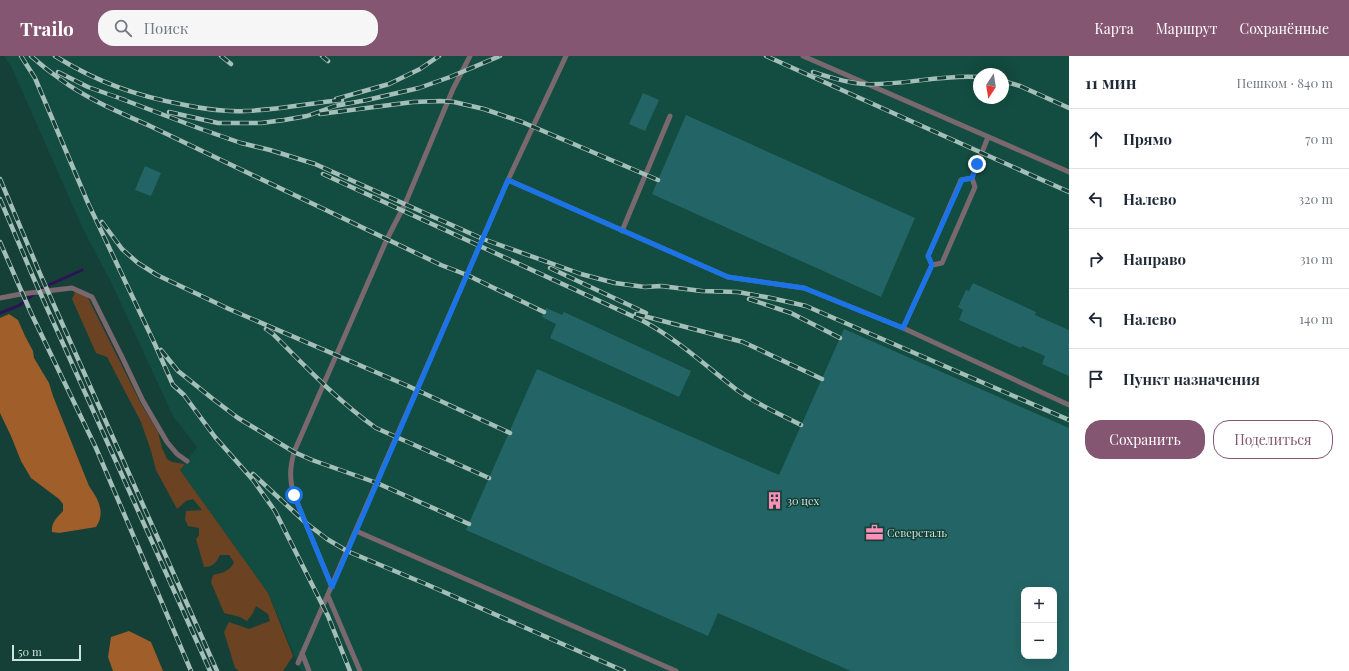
<!DOCTYPE html>
<html lang="ru">
<head>
<meta charset="utf-8">
<style>
  :root { --surface:#fff; --page:#f6f6f7; --text:#1f2937; --muted:#747a83; --line:#e0e1e3; --accent:#845672 }
  body { margin:0; font-family:"Playfair Display",serif; background:var(--page); color:var(--text) }
  .controls { position:absolute; right:12px; bottom:12px; display:grid; overflow:hidden; border-radius:8px; box-shadow:0 4px 16px #0002 }
  .controls button { width:36px; height:36px; display:grid; place-items:center; padding:0; border:0; border-bottom:1px solid var(--line); background:var(--surface); color:var(--text); font:20px sans-serif }
  .compass { position:absolute; left:973px; top:12px; width:36px; height:36px; border-radius:50%; background:var(--surface); box-shadow:0 4px 16px #0002; rotate:192deg }
  .scale { position:absolute; left:12px; bottom:10px; width:69px; box-sizing:border-box; padding-left:4px; border:2px solid #cde3dd; border-top:0; font-size:11px; line-height:14px; white-space:nowrap; color:#cde3dd; -webkit-text-stroke:3px #154037; paint-order:stroke }
  .stop { position:absolute; width:12px; height:12px; margin:-9px; border:3px solid #1a73e8; border-radius:50%; background:#fff }
  .stop.end { background:#1a73e8; border-color:#fff; box-shadow:0 1px 4px #0008 }
  .list { margin:0; padding:0; list-style:none }
  h2 { display:flex; justify-content:space-between; align-items:center; height:52px; margin:0; padding:0 16px; font-size:17px }
  h2 small { font-size:13px; font-weight:400; color:var(--muted) }
  .list li { display:grid; grid-template-columns:26px 1fr auto; gap:12px; align-items:center; box-sizing:border-box; height:60px; padding:0 16px; border-top:1px solid var(--line) }
  .list b { display:block; font-size:15px; white-space:nowrap }
  .list em { font-size:13px; font-style:normal; color:var(--muted) }
  .actions { display:flex; gap:8px; padding:12px 16px }
  .actions a { flex:1; padding:9px 0; border:1px solid var(--accent); border-radius:16px; text-align:center; font-size:14px; color:var(--accent) }
  .actions .main { background:var(--accent); color:#fff }
  .icon { flex:none; width:22px; height:22px; fill:none; stroke:currentColor; stroke-width:2; stroke-linecap:round; stroke-linejoin:round }
  .map { position:relative; flex:none; width:1069px; height:615px; overflow:hidden }
  header { display:flex; align-items:center; gap:24px; box-sizing:border-box; height:56px; padding:0 20px; background:var(--accent); color:#fff }
  header strong { font-size:19px }
  nav { display:flex; gap:22px; margin-inline-start:auto; font-size:14px }
  .search { width:280px; height:36px; background:var(--page); display:flex; align-items:center; gap:10px; box-sizing:border-box; padding:0 14px; border-radius:16px; color:var(--muted); font-size:15px }
  main { display:flex }
  aside { flex:1; background:var(--surface) }
  .map>svg:first-child { display:block }
  .built { fill:#134c40; fill-rule:evenodd }
  .green { fill:#6b4222 }
  .forest { fill:#a05e2a }
  .lines { fill:none; stroke-linecap:round; stroke-linejoin:round }
  .stream { stroke:#2d1353; stroke-width:3 }
  .building { fill:#236566; fill-rule:evenodd }
  .service { stroke:#79686e; stroke-width:5 }
  .rail-casing { stroke:#a4bfb8; stroke-width:4.5 }
  .rail { stroke:#154037; stroke-width:3; stroke-dasharray:9; stroke-linecap:butt }
  .route { stroke:#1a73e8; stroke-width:5 }
  .labels { text-anchor:middle; stroke-width:3; stroke-linejoin:round; paint-order:stroke }
  .poi-label { font-size:11px; fill:#cde3dd; stroke:#154037; text-anchor:start }
</style>
</head>
<body>
<header>
<strong>Trailo</strong>
<div class="search"><svg class="icon" aria-label="search" viewBox="0 0 24 24"><circle cx="10" cy="10" r="6"/><path d="M15 15l6 6"/></svg>Поиск</div>
<nav><a>Карта</a><a>Маршрут</a><a>Сохранённые</a></nav>
</header>
<main>
<div class="map">
<svg width="1069" height="615" viewBox="0 0 1069 615">
  <rect width="100%" height="100%" fill="#154037"/>
  <path class="built" d="M4,0H1069V615H301L268,537L180,414L197,391L173,360L111,226L83,173L11,10ZM979,18H1003V42H979ZM1024,534H1054V600H1024Z"/>
  <path class="green" d="M75,236L87,240L140,346L158,376L162,392L167,403L172,406L185,408L180,414L268,537L293,600L283,615H239L235,612L224,576L229,566L249,573L270,565L268,558L256,550L253,557L247,565L240,561L224,557L211,526L213,519C221,517 231,515 234,506L229,499H220C216,507 213,511 204,511L196,483L199,479V472L188,470L185,463L186,455L202,454L193,443L186,445L177,453L156,414L151,395L141,366L107,301L96,297L72,243Z"/>
  <path class="forest" d="M9,258L18,264L25,280L33,295L34,302L49,327L53,340L89,430C98,443 106,456 96,471L59,477L52,476C51,466 57,462 63,455V448L59,443L31,422L21,405L11,380L0,357V262Z
    M129,575L151,586L163,615H113L108,601L111,581Z"/>
  <g class="lines">
    <path class="stream" d="M0,257L20,249L40,233L82,214"/>
  </g>
  <path class="building" d="M643,37L659,44L645,75L629,68Z
    M686,59L915,162L881,241L652,138Z
    M145,110L161,117L151,140L135,134Z
    M973,227L1036,256L1035,259L1069,274V320L1042,308L1045,300L1022,290L1021,292L959,264L963,254L958,251L966,234L969,235Z
    M546,252L562,259L564,256L691,315L679,341L550,282L556,268L542,261Z
    M844,273L1069,372V615H851L718,557L708,580L466,474L537,313L779,419ZM1024,534H1054V600H1024Z"/>
  <g class="lines">
    <path class="service" d="M803,0L1069,116
      M508,124L728,221L804,232L903,272L1069,349
      M622,175L670,60
      M932,209L942,207L975,131L972,122L988,81
      M0,242L21,238L72,232L92,241L122,301L143,345L167,386L177,398L187,405
      M903,272L932,209L928,200L961,124L972,122
      M356,475L676,615
      M332,531L294,439C289,422 290,412 294,396L387,183L405,148L453,33L470,0
      M328,540L360,615
      M302,597L309,615
      M298,607L508,124L566,0"/>
    <defs>
      <path id="rail" d="M21,0L35,22L88,147L153,284L173,329L184,339L215,381L253,424L275,455L328,560L350,615
        M31,0C40,8 50,16 60,23C87,43 119,56 150,70L441,209L467,219L544,256
        M55,0C97,26 136,40 185,49C204,53 225,56 245,55C278,54 310,47 342,44
        M221,0L231,8
        M322,0L328,5
        M766,0L1069,136
        M58,16L88,31L125,44
        M813,16C829,21 847,27 864,28C903,30 940,18 979,21
        M1003,25L1020,30L1069,52
        M119,42L201,73L241,87L270,94L315,108L483,183L581,218L615,227L645,231L661,230L702,235L738,236L771,242L806,250L1069,364
        M336,43L389,28L420,13L439,0
        M169,56L218,67H261L284,64L307,60L335,50L367,44L419,32L450,21L500,0
        M320,58L413,46L440,45L454,46L484,53L522,66L658,124
        M323,118L643,265C677,283 706,310 737,334C756,348 780,358 801,369
        M0,123L41,220L217,615
        M0,143L34,223L210,615
        M102,166L122,193L138,207L157,219L229,253L408,330L510,377
        M0,186L31,257L96,392L191,615
        M550,212L646,257
        M749,243L791,257L840,282
        M636,258L743,286L822,323
        M266,273L273,278C306,311 338,345 376,372L489,422
        M161,294L178,315L213,343L238,362L294,396L312,404L377,427L469,468
        M253,418L306,467L327,483L347,495L428,529L624,615"/>
    </defs>
    <use href="#rail" class="rail-casing"/>
    <use href="#rail" class="rail"/>
  </g>
  <g class="lines">
    <path class="route" d="M294,439L332,531L508,124L728,221L804,232L903,272L932,209L928,200L962,124L972,122L977,108"/>
  </g>
  <defs>
    <symbol id="building-bare" viewBox="-9 -9 18 18"><path d="M-4-6H4V6H1V3H-1V6H-4ZM-2.5-4.3h1.7v1.8h-1.7ZM.8-4.3h1.7v1.8H.8ZM-2.5-1h1.7V.8h-1.7ZM.8-1h1.7V.8H.8Z" fill="#ff8eb9" stroke="#154037" stroke-width="2.5" paint-order="stroke"/></symbol>
    <symbol id="office-bare" viewBox="-9 -9 18 18"><path d="M-6-3h4V-5.5h4V-3h4V5H-6ZM-1-4.5V-3h2v-1.5ZM-6 0V1H6V0Z" fill="#ff8eb9" stroke="#154037" stroke-width="2.5" paint-order="stroke"/></symbol>
  </defs>
  <g fill-rule="evenodd">
    <use href="#building-bare" x="762" y="432" width="25" height="25"/>
    <use href="#office-bare" x="862" y="464" width="25" height="25"/>
  </g>
  <g class="labels">
    <g class="poi-label">
      <text x="787" y="449">30 цех</text>
      <text x="887" y="481">Северсталь</text>
    </g>
  </g>
</svg>
<div class="controls">
<button>+</button>
<button>−</button>
</div>
<svg class="compass" viewBox="-18 -18 36 36"><path d="M0-13l5 13h-10z" fill="#e53935"/><path d="M0 13l5-13h-10z" fill="#747a83"/></svg>
<div class="scale">50 m</div>
<div class="stop" style="left:294px;top:439px"></div>
<div class="stop end" style="left:977px;top:108px"></div>
</div>
<aside>
<h2>11 мин<small>Пешком · 840 m</small></h2>
<ul class="list">
<li><svg class="icon" aria-label="ahead" viewBox="0 0 24 24"><path d="M12 20V5M6 11l6-6 6 6"/></svg><div><b>Прямо</b></div><em>70 m</em></li>
<li><svg class="icon" aria-label="left" viewBox="0 0 24 24"><path d="M17 20v-9H6M10 6l-5 5 5 5"/></svg><div><b>Налево</b></div><em>320 m</em></li>
<li><svg class="icon" aria-label="right" viewBox="0 0 24 24"><path d="M7 20v-9h11M14 6l5 5-5 5"/></svg><div><b>Направо</b></div><em>310 m</em></li>
<li><svg class="icon" aria-label="left" viewBox="0 0 24 24"><path d="M17 20v-9H6M10 6l-5 5 5 5"/></svg><div><b>Налево</b></div><em>140 m</em></li>
<li><svg class="icon" aria-label="arrive" viewBox="0 0 24 24"><path d="M6 21V4h12l-3 4 3 4H6"/></svg><div><b>Пункт назначения</b></div></li>
</ul>
<div class="actions"><a class="main">Сохранить</a><a>Поделиться</a></div>
</aside>
</main>
</body>
</html>
